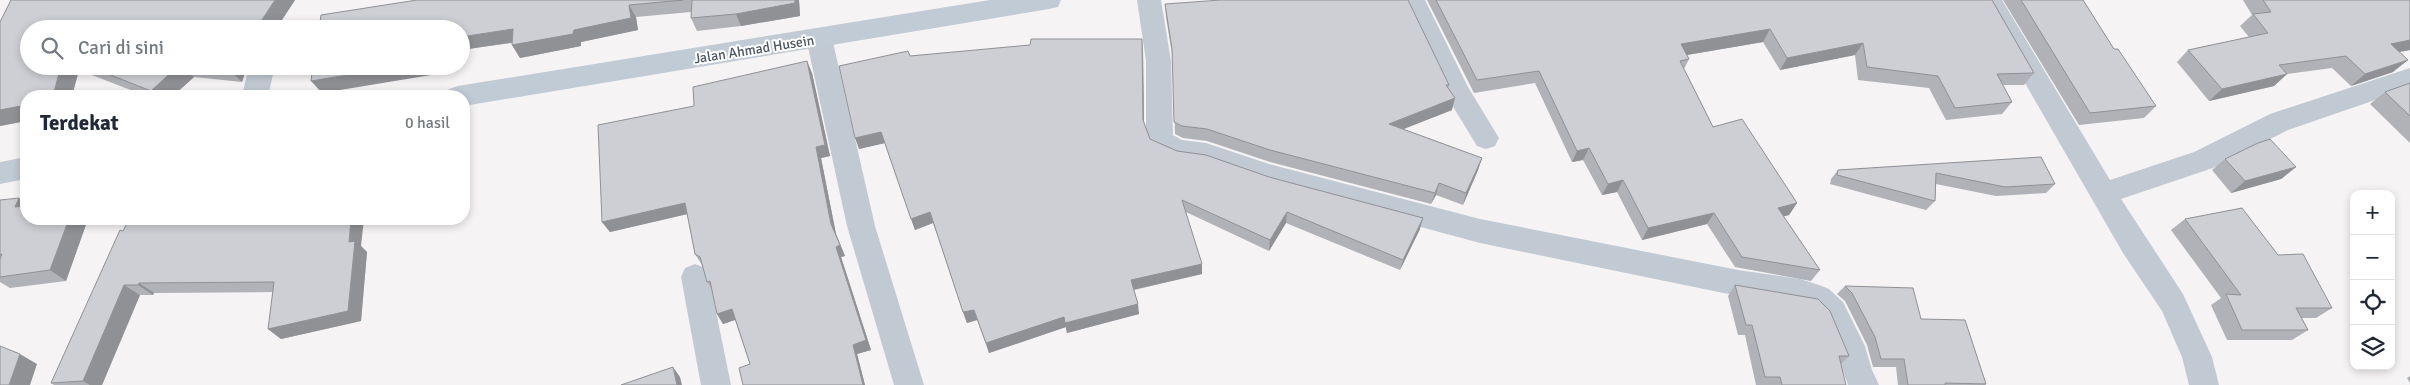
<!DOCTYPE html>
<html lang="id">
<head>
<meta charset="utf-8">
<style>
  :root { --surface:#fff; --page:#f6f6f7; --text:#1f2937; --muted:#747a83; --line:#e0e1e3 }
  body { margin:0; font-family:Signika,sans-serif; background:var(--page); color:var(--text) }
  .controls { position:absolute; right:15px; bottom:15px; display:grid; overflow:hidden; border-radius:10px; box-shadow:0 2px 8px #0003 }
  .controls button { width:45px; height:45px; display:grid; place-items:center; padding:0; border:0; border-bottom:1px solid var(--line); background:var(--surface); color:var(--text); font:25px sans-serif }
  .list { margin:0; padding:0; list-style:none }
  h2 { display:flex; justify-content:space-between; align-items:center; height:65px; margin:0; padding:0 20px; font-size:21px }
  h2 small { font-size:16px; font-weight:400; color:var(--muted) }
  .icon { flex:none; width:28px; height:28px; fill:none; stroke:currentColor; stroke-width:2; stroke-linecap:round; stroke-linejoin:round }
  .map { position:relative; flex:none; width:2410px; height:385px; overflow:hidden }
  .search { position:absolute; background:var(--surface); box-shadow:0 2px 8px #0003; left:20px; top:20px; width:450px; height:55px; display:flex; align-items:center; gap:12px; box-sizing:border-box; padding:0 18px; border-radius:28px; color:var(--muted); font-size:19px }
  .panel { position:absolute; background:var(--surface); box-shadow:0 2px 8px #0003; left:20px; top:90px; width:450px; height:135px; border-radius:20px }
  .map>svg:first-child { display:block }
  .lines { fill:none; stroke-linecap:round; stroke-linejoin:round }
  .minor { fill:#c1cad2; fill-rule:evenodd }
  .secondary { fill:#c1cbd6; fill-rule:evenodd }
  .wall { fill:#b0b2b7 }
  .shaded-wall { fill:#909195 }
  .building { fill:#cdcfd5; stroke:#909195 }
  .labels { text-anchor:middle; stroke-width:4; stroke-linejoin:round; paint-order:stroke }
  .street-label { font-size:14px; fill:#4a5661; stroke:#fff }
</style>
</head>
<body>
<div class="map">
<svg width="2410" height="385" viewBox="0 0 2410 385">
  <rect width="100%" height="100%" fill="#f5f3f3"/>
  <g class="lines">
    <path class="minor" d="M1137,0H1161L1171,61L1173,135L1182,140L1206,143L1269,164L1480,219L1738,270L1800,279L1819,285L1829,289L1843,302L1865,346L1872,370L1879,385H1848L1835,347L1823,320L1810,308L1738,296L1480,243L1269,186L1206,165L1178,161L1151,149L1146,132V61Z
      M1401,0H1425L1468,87L1499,138L1495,146L1486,149L1477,146L1449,100Z
      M1977,0H2002L2110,180L2194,152L2270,114L2410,68V88L2288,130L2213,168L2121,199L2183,294L2212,357L2219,385H2189L2182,357L2162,311L2123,253Z
      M819,28L828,31L832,38L875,226L924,385H894L847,226L806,38L810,31Z
      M249,66H275L268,96H242Z
      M695,264L705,268L709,277L731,385H701L681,277L685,268Z"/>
    <path class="secondary" d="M990,0H1061L1058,7L1049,9L464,106V96H445L449,89L458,86Z
      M26,157V179L0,184V162Z"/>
  </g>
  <path class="wall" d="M11,0H295L276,29H29V66H247L242,82L194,77L173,96H146L79,70L72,96H26V121L0,126V22Z
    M417,0H799L800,16L741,26L697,31L691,18V12L636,17L638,30L581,42V46L520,58L512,45V43L461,50Z
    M1427,0H1992L2034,73L2024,85H2003L2012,102L2002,114L1946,120L1929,88L1858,80L1855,55L1780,70L1763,42L1687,55L1689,59L1684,69L1713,127L1797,203L1789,215L1783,216L1820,270L1811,281L1735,267L1707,224L1642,240L1617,192L1602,195L1583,160L1572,162L1535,83L1474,93Z
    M2003,0H2083L2114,49L2156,106L2144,118L2079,125Z
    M2243,0H2410V50L2399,52L2393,72L2351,86L2332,68L2287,74L2274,86L2209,101L2177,62L2188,50L2249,37L2240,26L2252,15Z
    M1165,4L1449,85L1448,88L1452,110L1403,129L1482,158L1478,170L1463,205L1436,195L1431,204L1270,162L1207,141L1183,138L1175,134L1173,60L1166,17Z
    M1143,51L1144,122L1150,139L1177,151L1420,229L1400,270L1286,223L1269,251L1186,212L1202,274L1134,290L1139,314L1067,333L1066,327L989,353L977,320L967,323L933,223L915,230L885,143L859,149L910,56Z
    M812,73L830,156L821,158L836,234L845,256L841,257L871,350L857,354L865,385H743L750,364L735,320L723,324L717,314L711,288L707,282L702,265L695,254L687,214L610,232L602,222L694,106Z
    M2410,83V143L2370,104L2385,92Z
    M2041,157L2055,184L2046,193L1996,196L1936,184L1935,201L1926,210L1830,184L1831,179L1838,170Z
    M2225,159L2296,167L2281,179L2231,193L2212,170Z
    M0,200L26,219H88L66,281L10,288L0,282Z
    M2185,219L2278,255L2332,308L2316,318H2302L2308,330L2292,340H2227L2211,305L2221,298L2171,230Z
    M123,231L361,246L367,252L361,321L281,339L268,329L273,292L154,293L153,295H140L102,385H54L51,383Z
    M1735,285L1849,356L1841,364L1846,385H1756L1745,335H1738L1728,296Z
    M1845,286L1921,319L1986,384L1985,385H1898L1896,367H1873L1867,345L1845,301L1837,294Z
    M2410,376V383L2407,378Z"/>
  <path class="shaded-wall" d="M275,0H295L276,29H256Z
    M795,0H799L800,16L741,26L736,14Z
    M629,5L636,17L638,30L581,42V46L520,58L512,45L574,30Z
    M513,29L522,41L461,50V37Z
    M1770,29L1763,42L1675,57L1681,44Z
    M1142,39L1143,51L1144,132L1143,120Z
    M2410,40V50L2376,56L2391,44Z
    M1863,43L1855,55L1780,70L1787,58Z
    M2408,60L2393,72L2351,86L2365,74Z
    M807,61L812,73L830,156L821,158L836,234L845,256L841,257L871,350L857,354L865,385H863L853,345L836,247L816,147Z
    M61,66H75L79,70L72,96H53Z
    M178,66H182L194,77L173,96H157L151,91Z
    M230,66H247L242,82L229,69Z
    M402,66H432L431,75L322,93L311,81Z
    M2287,74L2274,86L2209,101L2222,89Z
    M1455,98L1452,110L1386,136L1389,124Z
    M26,105V121L0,126V110Z
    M881,132L885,143L859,149L855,138Z
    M1589,148L1583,160L1572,162L1577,151Z
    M1482,158L1478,170L1463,205L1466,193Z
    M2296,167L2281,179L2231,193L2245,181Z
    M1623,180L1617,192L1602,195L1608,184Z
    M1439,183L1436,195L1431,204L1435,193Z
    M19,198L26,203V215L15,207Z
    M685,203L692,213L610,232L602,222Z
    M1797,203L1789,215L1770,220L1778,208Z
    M930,212L933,223L915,230L911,219Z
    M1287,212L1286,223L1269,251L1270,240Z
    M1714,213L1707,224L1642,240L1648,228Z
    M1423,218L1420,229L1400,270L1403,260Z
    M69,219H88L66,281L50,270Z
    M351,219H364L361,246L367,252L361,321L281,339L268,329L349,242Z
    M1202,264V274L1132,290L1131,280Z
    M139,283L154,293L153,295L138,285Z
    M124,285L140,295L102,385H90L83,381Z
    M1138,304L1139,314L1067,333L1065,323Z
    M732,309L738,319L723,324L717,314Z
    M974,310L977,320L967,323L963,312Z
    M1064,317L1066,327L989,353L986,343Z
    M20,354L37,364L30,385H9Z
    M673,367L680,377L682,385H677Z"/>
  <path class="building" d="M11,0H275L256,29H29V66H61L53,96H26V105L0,110V22Z
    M417,0H683L629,5L631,18L574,30L573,34L512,45L513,29L461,37V29H319L321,15Z
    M692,0H795V3L736,14L691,18Z
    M1221,0H1408L1449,85H1446L1455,98L1389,124L1482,158L1466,193L1439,183L1435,193L1270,150L1207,129L1182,126L1174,122L1172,49L1165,4Z
    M1436,0H1992L2034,73L1997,74L2012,102L1955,108L1938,76L1867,67L1863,43L1787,58L1770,29L1681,44L1689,59L1680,61L1713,127L1742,119L1797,203L1778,208L1820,270L1742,257L1714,213L1648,228L1623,180L1608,184L1589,148L1577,151L1539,71L1477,80Z
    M2021,0H2083L2114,49H2118L2156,106L2090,113Z
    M2263,0H2410V40L2391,44L2408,60L2365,74L2346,56L2279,65L2287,74L2222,89L2188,50L2268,33L2253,14L2271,12Z
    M1031,39H1142L1143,120L1150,139L1177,151L1206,155L1269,177L1423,218L1403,260L1287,212L1270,240L1182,200L1202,264L1131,280L1138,304L1065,323L1064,317L986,343L974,310L963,312L930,212L911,219L881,132L855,138L839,66L908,51L910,56L1030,45Z
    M807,61L825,145L816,147L831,224L840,245L836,247L866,340L853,345L863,385H743L739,368L750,364L732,309L717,314L710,281L707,282L700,257L695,254L685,203L602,222L598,125L694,106L693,87Z
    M88,66H178L151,91Z
    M202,66H230L229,69Z
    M313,66H402L311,81Z
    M2410,83V116L2385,92Z
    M2270,139L2296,167L2245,181L2225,159L2258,143Z
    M2041,157L2055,184L2005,187L1936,173L1935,201L1837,175L1838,170Z
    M19,198L15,207L26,206V219H69L50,270L0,277V259L2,254L0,255V200Z
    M2242,208L2278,255L2303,254L2332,308H2296L2308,330H2242L2226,294L2241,295L2185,219Z
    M164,219H351L349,242L355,241L348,311L268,329L274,282L139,283L138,285H124L83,381L51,383L120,230L123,231L127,223L162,224Z
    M1735,285L1818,299L1830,311L1849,356H1839L1846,385H1782L1780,377H1765L1752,325H1746Z
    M1845,286L1913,288L1921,319L1965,320L1986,384L1945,383V385H1908L1904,359H1881L1875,337L1852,293Z
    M0,346L20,354L9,385H0Z
    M673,367L677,385H621Z"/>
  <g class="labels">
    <g class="street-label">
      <text transform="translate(754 49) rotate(-9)" y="5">Jalan Ahmad Husein</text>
    </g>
  </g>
</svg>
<div class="controls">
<button>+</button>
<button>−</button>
<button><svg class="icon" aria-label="locate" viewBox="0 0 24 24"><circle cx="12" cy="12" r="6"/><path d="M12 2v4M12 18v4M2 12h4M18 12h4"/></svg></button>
<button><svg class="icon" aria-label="layers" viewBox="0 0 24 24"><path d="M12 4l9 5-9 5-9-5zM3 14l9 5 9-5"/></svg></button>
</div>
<div class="search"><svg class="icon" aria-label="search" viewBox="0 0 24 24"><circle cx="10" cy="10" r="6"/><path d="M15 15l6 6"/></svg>Cari di sini</div>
<section class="panel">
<h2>Terdekat<small>0 hasil</small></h2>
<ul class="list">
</ul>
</section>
</div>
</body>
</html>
